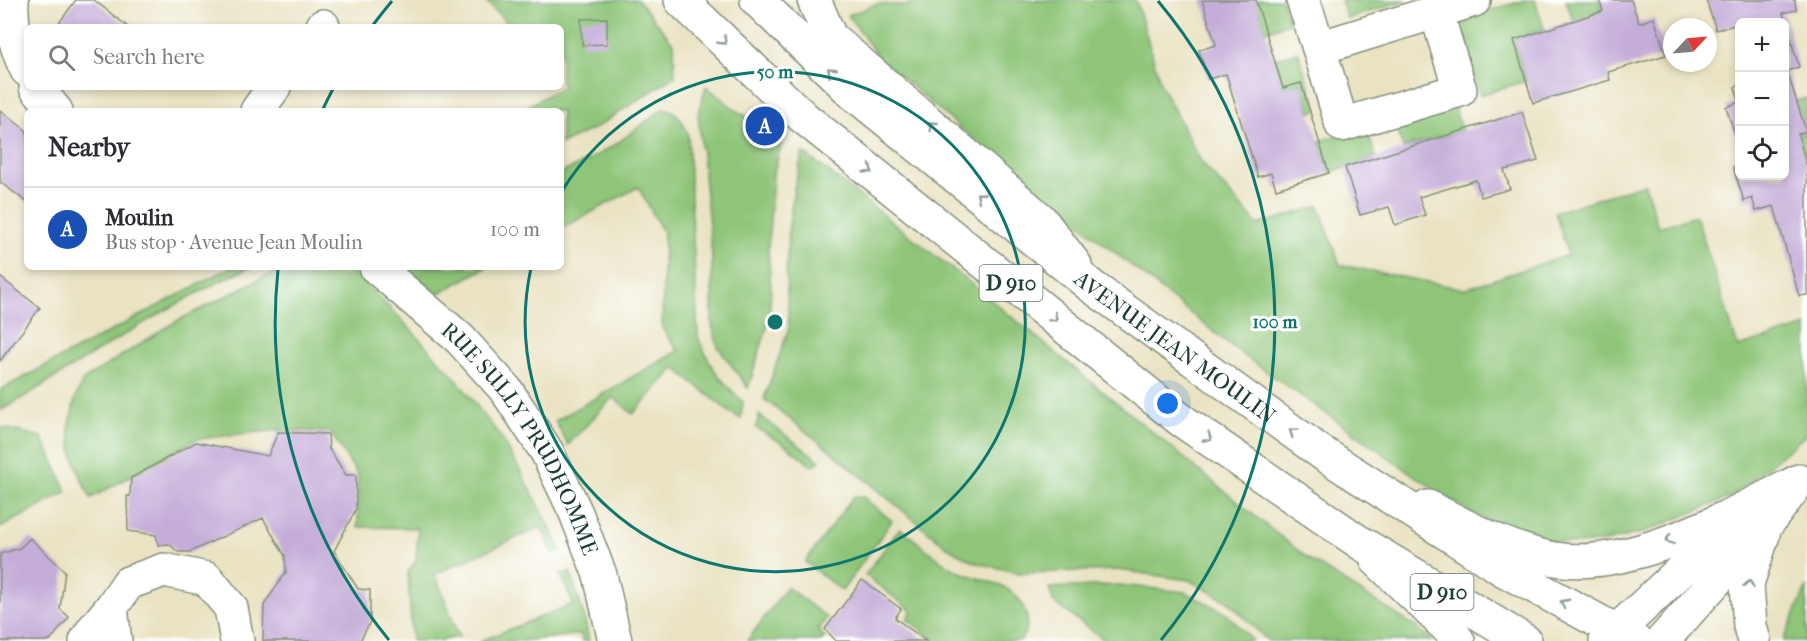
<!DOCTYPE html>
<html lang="en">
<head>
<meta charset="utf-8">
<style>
  :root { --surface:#fff; --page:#f2f2f3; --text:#2b2b33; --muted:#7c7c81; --line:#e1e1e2; --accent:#c8321e }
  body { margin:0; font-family:"IM FELL French Canon",serif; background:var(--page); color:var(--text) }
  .controls { position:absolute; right:18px; top:18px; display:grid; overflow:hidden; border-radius:9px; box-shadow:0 3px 9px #0003 }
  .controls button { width:54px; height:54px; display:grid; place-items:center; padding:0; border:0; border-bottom:2px solid var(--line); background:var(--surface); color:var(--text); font:30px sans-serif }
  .compass { position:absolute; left:1663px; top:18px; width:54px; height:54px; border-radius:50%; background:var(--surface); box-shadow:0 3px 9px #0003; rotate:64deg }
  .you { position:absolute; left:1168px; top:404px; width:21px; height:21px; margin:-15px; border:4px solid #fff; border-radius:50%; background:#1a73e8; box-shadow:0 0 0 9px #1a73e833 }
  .badge { display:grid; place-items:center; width:39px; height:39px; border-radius:50%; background:var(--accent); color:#fff; font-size:20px; font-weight:700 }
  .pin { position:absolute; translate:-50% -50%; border:3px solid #fff; box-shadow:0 2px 6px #0006 }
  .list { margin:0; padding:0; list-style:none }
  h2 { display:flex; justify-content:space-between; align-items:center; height:78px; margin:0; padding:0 24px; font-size:26px }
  h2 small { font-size:20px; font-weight:400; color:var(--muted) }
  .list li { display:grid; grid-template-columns:39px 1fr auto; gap:18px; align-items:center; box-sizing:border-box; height:84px; padding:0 24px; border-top:2px solid var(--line) }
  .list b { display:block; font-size:22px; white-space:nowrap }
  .list p { margin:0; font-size:20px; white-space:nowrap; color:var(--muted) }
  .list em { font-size:20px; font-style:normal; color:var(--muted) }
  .icon { flex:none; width:33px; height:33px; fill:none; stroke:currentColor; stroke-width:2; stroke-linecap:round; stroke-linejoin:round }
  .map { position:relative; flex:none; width:1807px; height:641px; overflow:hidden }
  .search { position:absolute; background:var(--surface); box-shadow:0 3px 9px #0003; left:24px; top:24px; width:540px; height:66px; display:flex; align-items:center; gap:15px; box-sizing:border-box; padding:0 21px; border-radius:9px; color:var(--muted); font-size:22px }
  .panel { position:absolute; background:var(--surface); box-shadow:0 3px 9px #0003; left:24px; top:108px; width:540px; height:162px; border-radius:9px }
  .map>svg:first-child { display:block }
  .green { fill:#8ec578; stroke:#568156; stroke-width:1.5 }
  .building { fill:#c5add9 }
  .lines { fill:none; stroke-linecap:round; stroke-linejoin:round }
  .minor-casing { stroke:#84907c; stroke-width:36 }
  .major-casing { stroke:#84907c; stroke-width:36 }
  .minor { stroke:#fff; stroke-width:33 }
  .major { stroke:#fff; stroke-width:33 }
  .oneway { stroke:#8f9e9a }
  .ring { fill:none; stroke:#0f766e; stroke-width:3 }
  .labels { text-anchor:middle; stroke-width:6; stroke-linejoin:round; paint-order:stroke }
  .shield { fill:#fff; stroke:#627771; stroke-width:1.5 }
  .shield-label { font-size:21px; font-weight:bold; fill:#1f3d34 }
  .street-label { font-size:22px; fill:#1f3d34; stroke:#fff }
  .centre { fill:#0f766e; stroke:#fff; stroke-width:3 }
  .ring-label { font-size:18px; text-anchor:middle; font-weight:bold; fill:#0f766e; stroke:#fff; stroke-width:6; stroke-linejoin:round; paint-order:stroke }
</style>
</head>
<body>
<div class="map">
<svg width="1807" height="641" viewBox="0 0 1807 641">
  <rect width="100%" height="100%" fill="#fff"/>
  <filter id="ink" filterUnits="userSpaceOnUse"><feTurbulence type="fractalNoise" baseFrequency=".0167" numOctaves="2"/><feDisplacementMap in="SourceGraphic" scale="12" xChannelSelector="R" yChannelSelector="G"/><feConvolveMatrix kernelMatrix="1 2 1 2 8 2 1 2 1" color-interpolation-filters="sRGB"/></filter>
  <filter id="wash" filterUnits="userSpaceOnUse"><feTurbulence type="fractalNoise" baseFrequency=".008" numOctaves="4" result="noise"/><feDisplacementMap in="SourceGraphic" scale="24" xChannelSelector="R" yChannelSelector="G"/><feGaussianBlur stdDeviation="1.35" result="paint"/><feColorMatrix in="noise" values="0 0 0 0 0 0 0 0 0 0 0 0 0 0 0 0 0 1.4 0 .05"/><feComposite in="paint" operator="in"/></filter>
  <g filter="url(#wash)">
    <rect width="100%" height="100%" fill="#eae3c3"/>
    <path class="green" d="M485,0H638L674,44L675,76L595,128L561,144V111H519L564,86L561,83V27H511Z
      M910,0H1136L1161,85L1202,163L1258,225L1319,206L1340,265L1464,289L1568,255L1555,212L1645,184L1658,227L1696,216L1738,347L1807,326V434L1731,497L1641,533L1605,542L1574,544L1539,539L1507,529L1470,512L1435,490L1240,353L966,133L879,58L848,15L877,4L909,6Z
      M1256,0H1282L1289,23L1265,31Z
      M1341,0H1407L1347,19Z
      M1525,0H1535L1544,29L1514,40L1526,81L1480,95L1457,20Z
      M1566,0H1599L1603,12L1573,20Z
      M1298,52L1317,110L1311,112L1301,83L1283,88L1274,59Z
      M706,86L737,111L783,139L773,174L768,249L771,289L769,321L748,388L718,347L712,325V256L698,114Z
      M1807,98V162H1806L1797,135L1806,131L1796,101Z
      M1452,101L1462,131L1403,148L1394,119Z
      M664,108C679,111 683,122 688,135L698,337C711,368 719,379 743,402L741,419L728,411L675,368L633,414L613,397L568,445L555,421L678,351L662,328L664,234L638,187L561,229V173L587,161L616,144Z
      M1366,127L1376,157L1329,173L1319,141Z
      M803,152L974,286L1267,526L1313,562L1416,627L1433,641H1268L1230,603L1189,580L1118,570L1019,573L974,562L947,547L827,448L764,399L789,328L786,275L788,234L794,188Z
      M231,267H251C162,306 84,362 0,411V390Z
      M289,267H346L357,276L401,319L457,380L503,440L537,501L561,550L553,554L541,527L435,574L459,637L437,641H412L408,572L416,561L418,528L358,527V475L330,432L278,430L197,439L91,498L83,483L73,455L69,428L75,399L83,380L175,322L258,280Z
      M406,267H487L437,294Z
      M759,415L820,461L812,466L787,446L756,428Z
      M3,428L42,437L67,492L0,528V430Z
      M853,497H863L892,521L842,591L805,562Z
      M900,528C917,541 934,557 952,568C979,584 1012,577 1025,611C1030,622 1027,632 1020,641H936L907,619L912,611L865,575Z
      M570,572L584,616L589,641H582L581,634L523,641H480L573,604L561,574Z
      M1120,585L1185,592L1226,613L1253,641H1106L1053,602L1049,588Z
      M1807,586V641H1783Z
      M787,587L827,618L818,630L825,637L821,641H747Z"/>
    <g id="blocks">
      <path class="building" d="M76,0H94L128,27H56Z
        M1202,0H1256L1283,88L1301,83L1329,173L1276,189L1271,173L1258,177L1226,74L1208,79L1199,50L1216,45Z
        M1599,0H1631L1639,23L1654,18L1666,55L1608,72L1610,80L1533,103L1514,40L1603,11Z
        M1706,0H1795L1796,10L1783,13L1799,67L1787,71L1806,131L1798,134L1807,166V295L1799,296L1774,206L1756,211L1752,198L1744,201L1733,167L1740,164V176H1785V22H1740V39L1735,25L1716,30Z
        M607,18V44L582,45L581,19Z
        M1740,85V150L1726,107L1739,102L1735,87Z
        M0,110L27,131V202L0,182Z
        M1522,112L1538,161L1504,170L1510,189L1481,197L1476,180L1419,197L1425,215L1395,225L1389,207L1360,215L1345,167Z
        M0,277L40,308L0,361Z
        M278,432L328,434L329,449L346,475H356V509L334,551L358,589L370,590V622L360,641H263L264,605L286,572L285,556L263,518L190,552H178L169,544L158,545L156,535L128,531L127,496H130L131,478L196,442L268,456Z
        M30,538L65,571L60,609L69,617L50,641H0V554L20,548Z
        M862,580L901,609L895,618L926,641H836L825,629Z"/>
    </g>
  </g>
  <g filter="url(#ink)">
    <use href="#blocks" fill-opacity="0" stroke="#84907c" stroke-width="1.5"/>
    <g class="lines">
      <defs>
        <g id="minor">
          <path d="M12,0C11,24 16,49 27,70"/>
          <path d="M814,0L830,37L1040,219L1075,265"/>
          <path d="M1303,0L1319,48L1474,0"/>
          <path d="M323,27V26"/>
          <path d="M1319,48L1342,125L1460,90L1436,11"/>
          <path d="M36,87L56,111"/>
          <path d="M257,111L274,87"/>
          <path id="s1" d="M376,267L460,339L506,390L547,452L576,513L600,575L615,641"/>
          <path d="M1428,507C1469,528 1510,551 1555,559C1631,572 1732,514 1799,481"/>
          <path d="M1377,560L1451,631L1458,641"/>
          <path d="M86,641L93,630L111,608"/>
          <path d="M115,641L111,608L128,583L164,570L207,579L231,608L237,641"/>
          <path d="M1606,641L1704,549L1737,526"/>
          <path d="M1662,641L1766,525L1794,488"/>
          <path d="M1754,641L1750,626L1747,584L1763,535"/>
        </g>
        <g id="major">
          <path d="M681,0L803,117L1181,420L1359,542L1525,641"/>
          <path id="s2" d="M757,0L854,94L1091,286L1322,453L1504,570L1635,641"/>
        </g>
      </defs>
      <use href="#minor" class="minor-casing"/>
      <use href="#major" class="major-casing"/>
      <use href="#minor" class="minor"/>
      <use href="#major" class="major"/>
    </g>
    <defs><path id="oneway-chevron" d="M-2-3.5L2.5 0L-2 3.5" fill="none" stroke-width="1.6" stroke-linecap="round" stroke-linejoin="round" transform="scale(1.5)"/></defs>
    <g class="oneway">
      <use href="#oneway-chevron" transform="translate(723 41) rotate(44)"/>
      <use href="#oneway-chevron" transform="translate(831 71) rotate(-136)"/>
      <use href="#oneway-chevron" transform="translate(932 125) rotate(-139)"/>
      <use href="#oneway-chevron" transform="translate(869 170) rotate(39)"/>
      <use href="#oneway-chevron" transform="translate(980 196) rotate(-141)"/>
      <use href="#oneway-chevron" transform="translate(1054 318) rotate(39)"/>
      <use href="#oneway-chevron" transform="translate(1293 432) rotate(-144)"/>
      <use href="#oneway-chevron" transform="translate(1208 438) rotate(35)"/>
      <use href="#oneway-chevron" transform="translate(1669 540) rotate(159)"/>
      <use href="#oneway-chevron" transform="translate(1749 584) rotate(-82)"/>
      <use href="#oneway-chevron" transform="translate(1564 603) rotate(-152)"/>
    </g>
  </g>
  <g class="ring">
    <path d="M562 191A250 250 0 1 1 531 268"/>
    <path d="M389 640A500 500 0 0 1 278 270M322 111A500 500 0 0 1 334 87M373 25A500 500 0 0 1 392 1M1158 1A500 500 0 0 1 1161 640"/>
  </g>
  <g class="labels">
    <g class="shield">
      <rect x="979.5" y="265" width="63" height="36" rx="4.5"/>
      <rect x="1410.5" y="574" width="63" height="36" rx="4.5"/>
    </g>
    <g class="shield-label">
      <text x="1011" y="290">D 910</text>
      <text x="1442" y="599">D 910</text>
    </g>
    <g class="street-label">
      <text dy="8" stroke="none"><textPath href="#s2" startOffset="544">AVENUE JEAN MOULIN</textPath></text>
      <text dy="8" stroke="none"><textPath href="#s1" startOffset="228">RUE SULLY PRUDHOMME</textPath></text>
    </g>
  </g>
  <circle cx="775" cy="322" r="9" class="centre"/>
  <g class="ring-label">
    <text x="775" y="78">50 m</text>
    <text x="1275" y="328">100 m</text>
  </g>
</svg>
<div class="controls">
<button>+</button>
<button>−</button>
<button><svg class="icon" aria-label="locate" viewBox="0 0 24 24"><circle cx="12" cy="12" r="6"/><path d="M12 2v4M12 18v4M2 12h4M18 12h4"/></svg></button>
</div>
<svg class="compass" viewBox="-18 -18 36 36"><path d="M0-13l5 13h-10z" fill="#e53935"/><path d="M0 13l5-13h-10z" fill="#7c7c81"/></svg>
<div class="you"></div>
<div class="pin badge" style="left:765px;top:126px;background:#1a4fb4">A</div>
<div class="search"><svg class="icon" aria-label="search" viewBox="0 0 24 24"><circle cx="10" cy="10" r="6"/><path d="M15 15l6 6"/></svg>Search here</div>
<section class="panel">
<h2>Nearby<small></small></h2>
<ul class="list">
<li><span class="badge" style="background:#1a4fb4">A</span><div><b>Moulin</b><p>Bus stop · Avenue Jean Moulin</p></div><em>100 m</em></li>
</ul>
</section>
</div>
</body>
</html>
